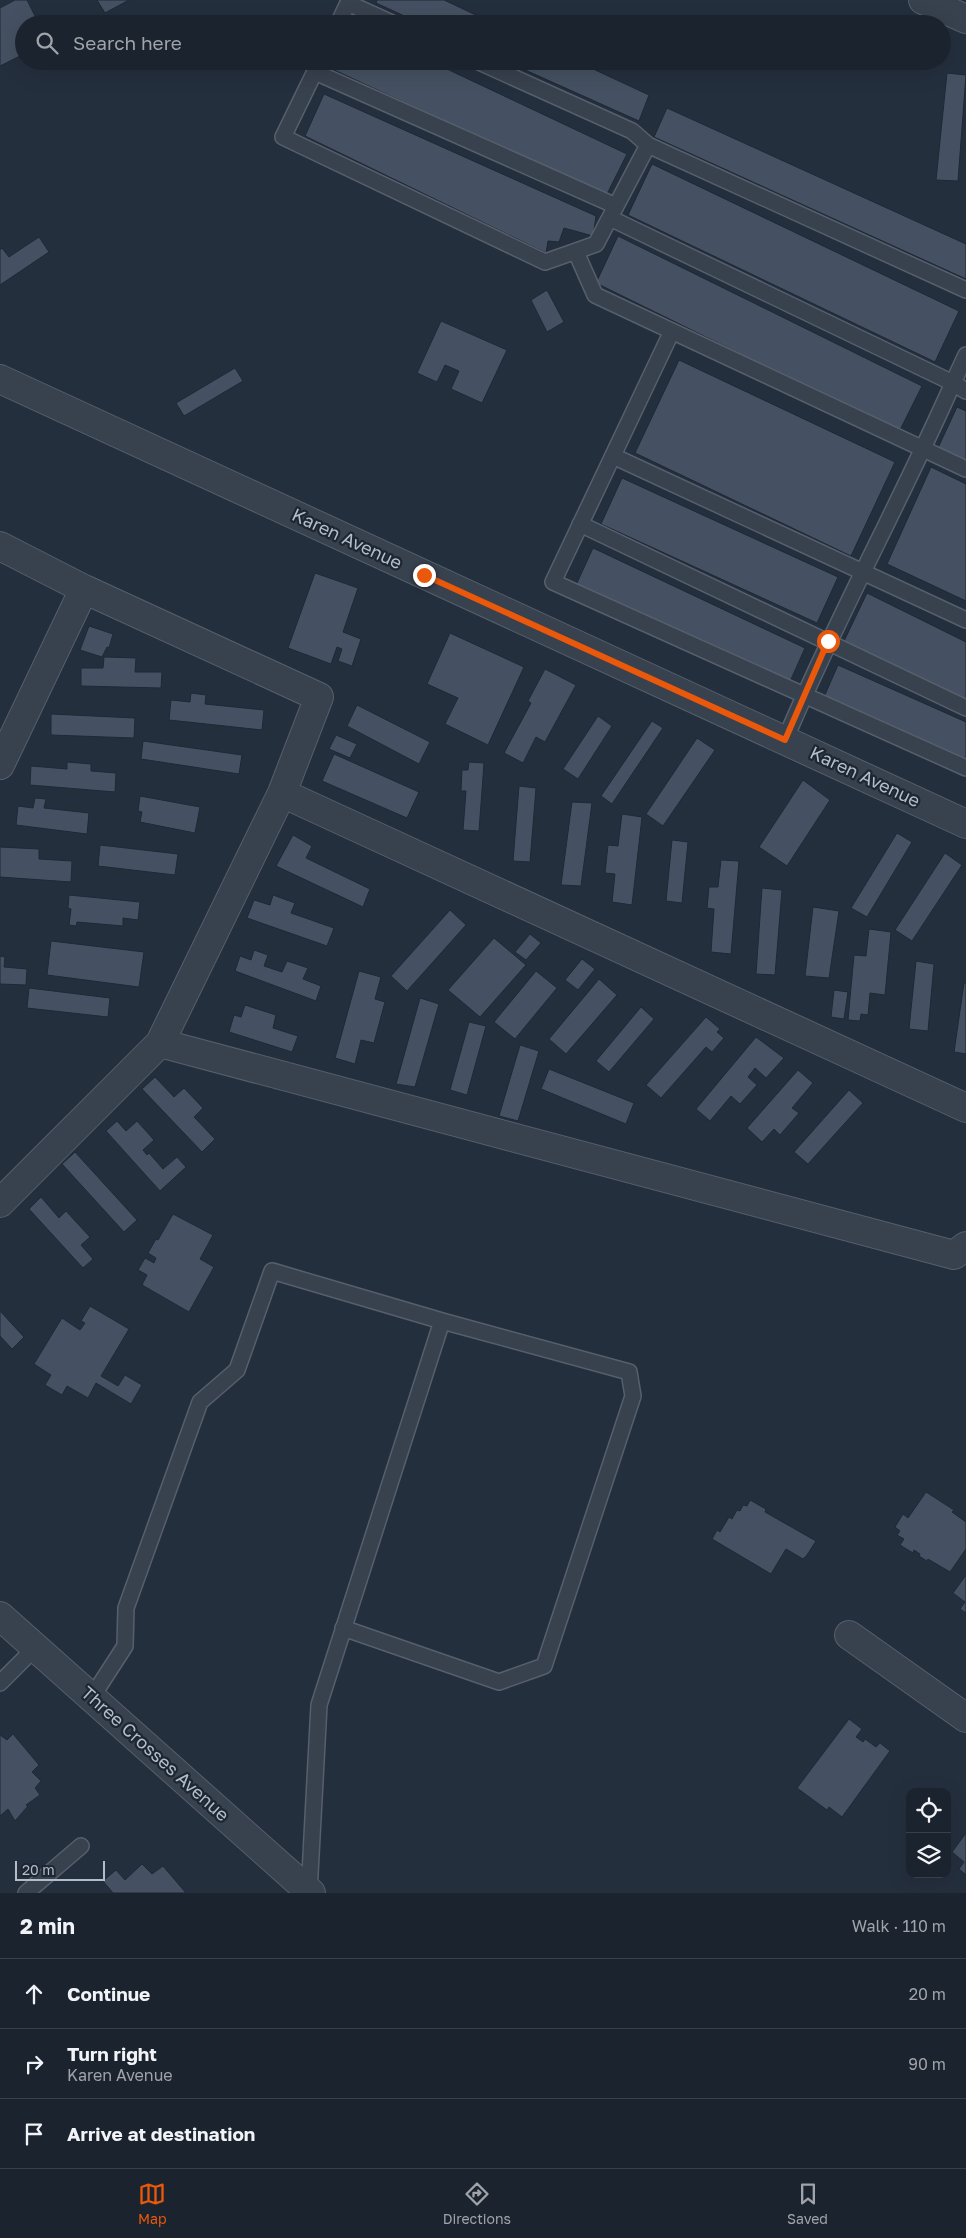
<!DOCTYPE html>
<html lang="en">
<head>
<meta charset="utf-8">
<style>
  :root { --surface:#1b232e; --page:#242b36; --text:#f1f3f6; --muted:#a0a4aa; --line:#39404a; --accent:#ea580c }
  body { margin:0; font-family:"Golos Text",sans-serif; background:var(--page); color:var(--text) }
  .controls { position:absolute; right:15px; bottom:15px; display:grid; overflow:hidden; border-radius:10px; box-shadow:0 5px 20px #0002 }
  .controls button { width:45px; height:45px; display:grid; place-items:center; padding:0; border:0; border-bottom:1px solid var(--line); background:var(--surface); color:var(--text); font:25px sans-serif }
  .scale { position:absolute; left:15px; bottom:12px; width:90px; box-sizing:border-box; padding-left:5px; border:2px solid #b4bcc9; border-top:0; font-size:14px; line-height:18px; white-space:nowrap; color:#b4bcc9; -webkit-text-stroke:4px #1d2633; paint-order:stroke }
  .stop { position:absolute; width:15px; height:15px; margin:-11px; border:4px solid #ea580c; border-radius:50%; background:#fff }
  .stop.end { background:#ea580c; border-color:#fff; box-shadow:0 1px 5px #0008 }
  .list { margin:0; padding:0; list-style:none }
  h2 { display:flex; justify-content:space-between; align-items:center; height:65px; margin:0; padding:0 20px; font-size:21px }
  h2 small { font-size:16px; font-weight:400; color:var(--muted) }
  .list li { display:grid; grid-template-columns:32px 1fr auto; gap:15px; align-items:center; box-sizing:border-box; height:70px; padding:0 20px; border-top:1px solid var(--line) }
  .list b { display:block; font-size:19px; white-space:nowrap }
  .list p { margin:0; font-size:16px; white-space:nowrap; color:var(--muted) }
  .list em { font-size:16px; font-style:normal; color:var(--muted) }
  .icon { flex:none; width:28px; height:28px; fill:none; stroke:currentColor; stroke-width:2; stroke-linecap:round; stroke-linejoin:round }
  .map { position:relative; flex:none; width:966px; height:1893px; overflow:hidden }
  .search { position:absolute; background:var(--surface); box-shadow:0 5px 20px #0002; left:15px; right:15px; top:15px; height:55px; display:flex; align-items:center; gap:12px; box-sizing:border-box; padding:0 18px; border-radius:28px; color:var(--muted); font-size:19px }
  .sheet { height:275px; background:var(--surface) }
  nav { display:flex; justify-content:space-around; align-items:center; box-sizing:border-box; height:70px; border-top:1px solid var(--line); background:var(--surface); font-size:14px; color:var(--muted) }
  nav a { display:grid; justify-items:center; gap:2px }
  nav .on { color:var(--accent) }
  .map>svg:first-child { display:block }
  .building { fill:#455162; stroke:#1f2835 }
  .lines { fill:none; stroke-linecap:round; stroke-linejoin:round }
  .service-casing { stroke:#565f6c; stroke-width:18 }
  .minor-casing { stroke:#565f6c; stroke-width:30 }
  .tertiary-casing { stroke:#565f6c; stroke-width:30 }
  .service { stroke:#38414e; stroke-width:15 }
  .minor { stroke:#38414e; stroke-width:28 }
  .tertiary { stroke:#38414e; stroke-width:28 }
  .route { stroke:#ea580c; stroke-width:6 }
  .labels { text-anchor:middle; stroke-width:4.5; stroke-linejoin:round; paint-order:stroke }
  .street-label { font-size:18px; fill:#b4bcc9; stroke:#1d2633 }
</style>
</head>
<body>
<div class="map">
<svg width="966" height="1893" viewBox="0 0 966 1893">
  <rect width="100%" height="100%" fill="#242f3e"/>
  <path class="building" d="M15,0H27L39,24H24V54L0,66V8Z
    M97,0H129L105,13Z
    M377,0H444L495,24H422L376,3Z
    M335,61H430L627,154L606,196L332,69Z
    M505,61H576L649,95L639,121Z
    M947,73L966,75L958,181L936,180Z
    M324,94L596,216L593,236L564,228L559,242L548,241L546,253L305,136Z
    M667,108L966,244V279L654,137Z
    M652,164L959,311L935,362L628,215Z
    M618,236L922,386L899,432L596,283Z
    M39,237L49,252L0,285V250L2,248L9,257Z
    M547,290L564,322L547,332L531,300Z
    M441,321L507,350L482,403L451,389L459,371L445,365L437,382L417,373Z
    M679,360L895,462L851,556L635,453Z
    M235,368L243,381L184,416L176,403Z
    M957,407L966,411V463L937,450Z
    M931,467L966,484V601L887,564Z
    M622,478L838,577L817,623L601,524Z
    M593,548L805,648L788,686L576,585Z
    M315,573L358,588L343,632L361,639L352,666L338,661L342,649L337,647L331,664L288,648Z
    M867,593L966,642V701L844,641Z
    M89,626L113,634L109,648L107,647L102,657L80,650Z
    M450,633L524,667L488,745L445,724L458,698L427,684Z
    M104,657L136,658L135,672H162L161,688L81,686V668H103Z
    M838,665L966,722V761L824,697Z
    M545,669L576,685L545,742L536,737L523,763L504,753L531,703L528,701Z
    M191,693L206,695L205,704L264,710L262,730L169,720L171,700L190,702Z
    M357,705L430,742L419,764L347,726Z
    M51,714L135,718L134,738L51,735Z
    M598,716L612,726L578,779L563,769Z
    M652,721L663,728L612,804L601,796Z
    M336,735L357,744L350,758L329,749Z
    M697,738L715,750L663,826L646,814Z
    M143,741L242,755L239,774L141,759Z
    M334,754L419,792L407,818L322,781Z
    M67,762L91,764V771L116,773L115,792L30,785L31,766L67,769Z
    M469,762L484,763L479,831L463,830L466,791H461L462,770H468Z
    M803,780L830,800L787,866L759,847Z
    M519,786L536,788L530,862L513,861Z
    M140,796L200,807L195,833L140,822L142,812L138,811Z
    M35,798L46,799L44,808L89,813L87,834L16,825L18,806L33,808Z
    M572,802L592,803L581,886L561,885Z
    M622,814L642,817L632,905L612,902L615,874L605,873L608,845L618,846Z
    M897,833L912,842L867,917L851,908Z
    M293,835L312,846L306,858L370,889L363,907L276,866Z
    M672,840L688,842L682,903L666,901Z
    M100,845L178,854L175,875L98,866Z
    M0,847L39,849V859L72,861L71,882L0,877Z
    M945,853L962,865L912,941L895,930Z
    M721,860L739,861L731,954L711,952L714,909L707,908L709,887H718Z
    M762,888L782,890L775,975L756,974Z
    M69,895L140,902L138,920L123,918V926L77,922L76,926L69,925L71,909L68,908Z
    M273,895L295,903L291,913L334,928L327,946L247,918L254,900L270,905Z
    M813,907L839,911L829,978L805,976Z
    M450,910L466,925L407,991L391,976Z
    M869,929L891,932L885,995L870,993L868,1015L861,1014L860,1021L848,1020L854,955L866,956Z
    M530,934L541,943L526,960L515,952Z
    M494,938L526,965L480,1017L448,990Z
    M51,941L144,952L139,987L47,975Z
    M254,950L268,955L264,966L282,972L287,961L308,968L303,979L321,986L316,1001L235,971L240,956L251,960Z
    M0,956L5,957L4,967L27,969L26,985L0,984Z
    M582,959L595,969L578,990L565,980Z
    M916,961L934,964L928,1031L909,1029Z
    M359,971L381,977L375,999L385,1002L374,1043L361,1040L355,1064L335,1058Z
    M536,971L557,988L515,1039L494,1022Z
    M599,979L617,995L566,1054L549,1039Z
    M964,983H966V1054L954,1052Z
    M29,988L110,998L108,1017L27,1008Z
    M834,990L848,992L844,1019L831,1017Z
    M420,998L439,1004L415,1087L396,1084Z
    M245,1005L276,1015L273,1028L298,1036L292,1052L229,1032L234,1015L241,1017Z
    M641,1007L654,1019L609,1072L596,1061Z
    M706,1017L720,1029L717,1032L724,1038L712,1052L706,1047L661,1098L646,1085Z
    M469,1022L486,1026L467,1095L450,1090Z
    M756,1037L784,1058L766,1078L755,1068L748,1077L757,1085L740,1104L731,1096L710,1121L696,1109Z
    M520,1045L539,1051L518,1121L499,1116Z
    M549,1069L634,1103L626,1124L541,1089Z
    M798,1070L813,1083L792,1108L799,1113L780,1135L774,1129L762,1142L747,1128Z
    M155,1077L174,1097L184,1088L203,1108L194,1117L215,1139L202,1152L142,1089Z
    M849,1090L863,1103L808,1164L794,1152Z
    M117,1121L126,1131L137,1121L154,1140L143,1150L147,1155L149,1153L163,1169L177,1157L186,1167L160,1191L106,1131Z
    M75,1152L137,1220L124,1232L62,1164Z
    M41,1197L59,1218L66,1211L90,1237L81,1245L93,1259L83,1268L29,1209Z
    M173,1214L213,1235L200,1259L214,1267L189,1312L142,1285L147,1275L138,1270L145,1258L154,1263L156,1258L148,1253L156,1239L158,1240Z
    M90,1306L129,1329L101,1376L118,1386L125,1375L142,1385L131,1404L96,1383L88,1398L67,1386L62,1395L45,1385L51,1375L34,1364L62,1318L80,1330L85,1323L81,1321Z
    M0,1311L24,1337L12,1349L0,1336Z
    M926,1492L954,1510L952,1512L966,1522V1549L950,1572L928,1559L927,1561L919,1556L920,1554L914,1550L913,1553L900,1545L904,1539L897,1535L900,1531L895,1527L903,1514L908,1518Z
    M750,1500L766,1509L765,1512L816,1541L807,1555L803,1559L786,1549L771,1574L712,1539L717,1530L720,1532L729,1517L732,1519L737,1510L740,1511L743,1505L747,1506Z
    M966,1575V1613L960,1609L965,1602L953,1593Z
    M849,1719L862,1729L856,1737L863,1742L865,1739L876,1747L880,1743L890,1751L842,1817L829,1807L827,1810L797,1788Z
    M13,1734L39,1765L32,1772L41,1781L35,1788L40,1795L26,1805L28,1806L15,1821L8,1809L0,1816V1735L7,1740Z
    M966,1833V1875L959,1869L964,1862L952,1852Z
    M142,1864L152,1874L163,1866L186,1893H113L103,1881L116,1870L125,1880Z"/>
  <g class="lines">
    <defs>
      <path id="service" d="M338,24L348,3L394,24
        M320,61L283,137L545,262L596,244L648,145
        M477,61L632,131L648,145L966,290
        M315,72L616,206
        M610,218L953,383L966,355
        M576,252L595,295L966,469
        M672,331L553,582L966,768
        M613,456L966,620
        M580,524L966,708
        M785,740C836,619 900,503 953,383L966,391
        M343,1628L499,1682L544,1666L633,1396L629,1372L442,1321
        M0,1683L36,1647
        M92,1697L125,1646L126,1608L200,1402L237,1370L272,1271L442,1321L319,1705L309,1893
        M26,1893L81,1846"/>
      <path id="minor" d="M923,0L966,19
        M0,379L966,824
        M0,546L84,589L319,697L282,793L160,1043L0,1203
        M0,765L84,589
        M282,793L966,1108
        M160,1043L954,1255L966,1246
        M849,1635L966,1718"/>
      <path id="tertiary" d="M0,1616L311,1893"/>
    </defs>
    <use href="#service" class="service-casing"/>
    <use href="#minor" class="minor-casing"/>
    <use href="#tertiary" class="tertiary-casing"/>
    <use href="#service" class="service"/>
    <use href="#minor" class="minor"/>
    <use href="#tertiary" class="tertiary"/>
  </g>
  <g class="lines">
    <path class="route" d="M424,575L785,740L828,641"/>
  </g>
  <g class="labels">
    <g class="street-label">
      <text transform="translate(347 539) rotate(25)" y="6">Karen Avenue</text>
      <text transform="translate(865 777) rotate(25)" y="6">Karen Avenue</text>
      <text transform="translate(155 1754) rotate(42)" y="6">Three Crosses Avenue</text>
    </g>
  </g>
</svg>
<div class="controls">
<button><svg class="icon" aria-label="locate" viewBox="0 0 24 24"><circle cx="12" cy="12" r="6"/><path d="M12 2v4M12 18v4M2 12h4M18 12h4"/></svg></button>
<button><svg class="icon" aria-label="layers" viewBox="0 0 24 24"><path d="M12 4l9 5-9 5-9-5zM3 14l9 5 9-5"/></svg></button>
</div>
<div class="scale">20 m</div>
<div class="stop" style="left:828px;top:641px"></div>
<div class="stop end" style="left:424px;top:575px"></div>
<div class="search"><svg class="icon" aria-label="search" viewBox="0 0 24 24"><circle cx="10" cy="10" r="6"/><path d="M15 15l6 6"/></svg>Search here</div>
</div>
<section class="sheet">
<h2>2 min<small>Walk · 110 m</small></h2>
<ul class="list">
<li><svg class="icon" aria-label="ahead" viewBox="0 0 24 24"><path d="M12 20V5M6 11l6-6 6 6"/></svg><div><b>Continue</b></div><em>20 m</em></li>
<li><svg class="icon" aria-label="right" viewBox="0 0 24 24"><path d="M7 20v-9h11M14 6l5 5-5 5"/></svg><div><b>Turn right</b><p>Karen Avenue</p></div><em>90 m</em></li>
<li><svg class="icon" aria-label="arrive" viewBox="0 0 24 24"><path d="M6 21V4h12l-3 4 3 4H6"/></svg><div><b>Arrive at destination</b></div></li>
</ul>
</section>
<nav>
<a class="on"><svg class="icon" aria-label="map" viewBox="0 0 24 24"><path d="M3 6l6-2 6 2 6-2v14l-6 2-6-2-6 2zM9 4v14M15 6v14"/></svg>Map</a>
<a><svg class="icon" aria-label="directions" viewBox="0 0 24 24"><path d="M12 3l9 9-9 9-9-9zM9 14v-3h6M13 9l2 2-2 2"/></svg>Directions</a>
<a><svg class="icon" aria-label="saved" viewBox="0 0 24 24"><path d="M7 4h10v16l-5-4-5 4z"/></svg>Saved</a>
</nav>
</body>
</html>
